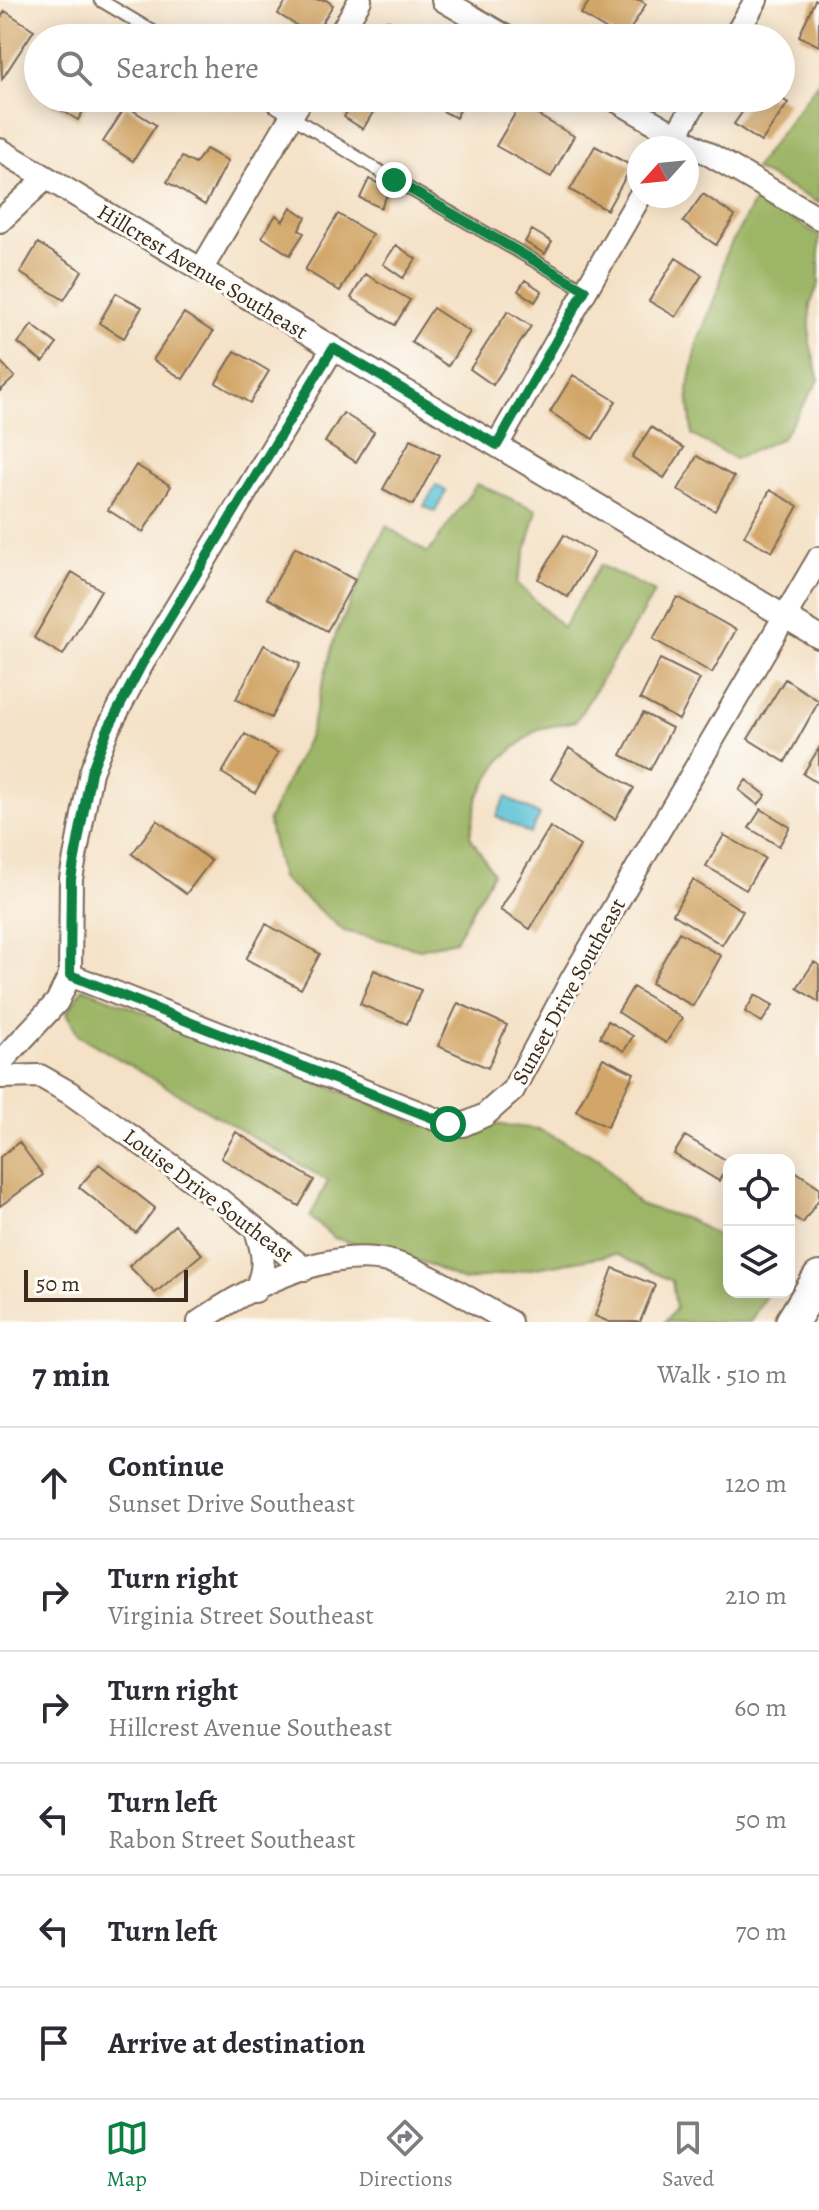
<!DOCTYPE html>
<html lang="en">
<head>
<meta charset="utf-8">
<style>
  :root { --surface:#fff; --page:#f7f7f7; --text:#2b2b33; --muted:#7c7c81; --line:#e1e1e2; --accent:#0b8043 }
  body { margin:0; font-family:Alegreya,serif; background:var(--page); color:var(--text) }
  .controls { position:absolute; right:24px; bottom:24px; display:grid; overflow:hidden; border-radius:16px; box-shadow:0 4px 20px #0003 }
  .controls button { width:72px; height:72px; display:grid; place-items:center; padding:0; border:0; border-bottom:2px solid var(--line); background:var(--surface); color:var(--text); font:40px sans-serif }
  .compass { position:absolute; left:627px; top:136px; width:72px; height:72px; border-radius:50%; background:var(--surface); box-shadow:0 4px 20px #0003; rotate:243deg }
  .scale { position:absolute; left:24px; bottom:20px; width:164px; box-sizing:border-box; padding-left:8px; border:4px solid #3b2a1e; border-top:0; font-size:22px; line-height:28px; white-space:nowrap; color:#3b2a1e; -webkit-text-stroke:6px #fdfcf7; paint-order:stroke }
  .stop { position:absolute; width:24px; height:24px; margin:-18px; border:6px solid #0b8043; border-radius:50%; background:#fff }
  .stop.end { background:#0b8043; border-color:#fff; box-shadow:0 2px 8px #0008 }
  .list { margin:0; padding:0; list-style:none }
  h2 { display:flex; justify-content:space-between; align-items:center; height:104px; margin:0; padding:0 32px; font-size:34px }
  h2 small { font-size:26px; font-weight:400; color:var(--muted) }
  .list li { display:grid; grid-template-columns:52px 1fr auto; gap:24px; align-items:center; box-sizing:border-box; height:112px; padding:0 32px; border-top:2px solid var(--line) }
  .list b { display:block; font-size:30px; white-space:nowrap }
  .list p { margin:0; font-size:26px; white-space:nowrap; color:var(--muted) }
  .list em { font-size:26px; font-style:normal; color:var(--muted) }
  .icon { flex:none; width:44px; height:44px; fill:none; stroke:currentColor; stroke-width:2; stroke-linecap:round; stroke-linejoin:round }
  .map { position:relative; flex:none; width:819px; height:1322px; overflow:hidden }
  .search { position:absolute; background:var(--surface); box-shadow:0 4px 20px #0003; left:24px; right:24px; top:24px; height:88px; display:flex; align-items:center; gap:20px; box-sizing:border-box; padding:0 28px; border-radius:44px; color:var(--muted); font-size:30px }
  .sheet { height:776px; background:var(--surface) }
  nav { display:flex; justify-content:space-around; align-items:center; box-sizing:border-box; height:112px; border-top:2px solid var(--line); background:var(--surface); font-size:22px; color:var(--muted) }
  nav a { display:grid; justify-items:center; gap:4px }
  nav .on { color:var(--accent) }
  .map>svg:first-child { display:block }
  .forest { fill:#9db566; stroke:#6c7042; stroke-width:2 }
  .water { fill:#57c0d4; stroke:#497579; stroke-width:2 }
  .building { fill:#d2a668 }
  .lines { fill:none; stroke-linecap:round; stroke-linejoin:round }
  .service-casing { stroke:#7c6a59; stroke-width:15 }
  .minor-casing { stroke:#7c6a59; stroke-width:26 }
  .secondary-casing { stroke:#7c6a59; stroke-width:36 }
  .service { stroke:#fff; stroke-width:11 }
  .minor { stroke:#fff; stroke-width:22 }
  .secondary { stroke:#fff; stroke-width:32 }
  .route { stroke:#0b8043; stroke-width:10 }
  .labels { text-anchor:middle; stroke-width:6; stroke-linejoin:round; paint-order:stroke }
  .street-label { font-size:22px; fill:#3b2a1e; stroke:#fdfcf7 }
</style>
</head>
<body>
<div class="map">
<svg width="819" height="1322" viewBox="0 0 819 1322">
  <rect width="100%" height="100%" fill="#fdfcf7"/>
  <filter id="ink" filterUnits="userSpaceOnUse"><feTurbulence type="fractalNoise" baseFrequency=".0125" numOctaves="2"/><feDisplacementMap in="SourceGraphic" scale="16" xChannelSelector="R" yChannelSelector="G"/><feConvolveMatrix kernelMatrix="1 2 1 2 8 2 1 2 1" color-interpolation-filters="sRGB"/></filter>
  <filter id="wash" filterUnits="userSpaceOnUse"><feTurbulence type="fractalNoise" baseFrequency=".006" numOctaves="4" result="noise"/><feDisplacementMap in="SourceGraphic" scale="32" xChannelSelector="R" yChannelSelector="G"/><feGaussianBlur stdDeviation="1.8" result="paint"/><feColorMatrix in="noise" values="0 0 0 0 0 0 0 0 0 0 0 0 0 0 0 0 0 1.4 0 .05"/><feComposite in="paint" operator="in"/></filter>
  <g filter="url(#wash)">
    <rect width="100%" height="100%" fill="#f4e1c6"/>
    <path class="forest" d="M819,81V203L754,169Z
      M756,198L819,235V283L810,305V343L819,380L782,438L735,459L692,435L688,390L698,341L720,284L725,255Z
      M477,484L537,510L517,583L563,628L600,565L655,592L576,721L538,729L502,758L478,796L470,836L493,873L455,941L420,949L344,931L281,878L268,820L309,736L335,636L386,526L428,553Z
      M83,988L456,1138L493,1124L538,1129L600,1159L638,1204L690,1220L729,1242V1292H768L750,1322H665L676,1308L672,1281L616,1254L463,1281L428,1264L334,1238L310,1217L328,1181L78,1035L67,1013Z"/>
    <path class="water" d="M436,485L446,491L435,512L424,506Z
      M506,797L540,815L530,834L496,816Z"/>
    <g id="blocks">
      <path class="building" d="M287,0H326L333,5L314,36L278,14Z
        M590,0H640L646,4L625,38H620L581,14Z
        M815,0H819V46L799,36Z
        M5,11L34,30L2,79L0,19Z
        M388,20L420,38H378Z
        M41,98H91L78,120Z
        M355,98L375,109L363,129L344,117Z
        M418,98H466L456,118Z
        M752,98H781L788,103L761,142L734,124Z
        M520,105L574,136L551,177L496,146Z
        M126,106L156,125L133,161L103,142Z
        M595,146L632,166L607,210L570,190Z
        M206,149L228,161L205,205L167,182L182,157L195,164Z
        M369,179L390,189L381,208L360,198Z
        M703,194L735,216L716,245L683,222Z
        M291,207L306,217L299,230L304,233L290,255L262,237L276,215L283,221Z
        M338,214L372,234L340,291L305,270Z
        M532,230L552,242L545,254L525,242Z
        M38,243L82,271L64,300L20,273Z
        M396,245L416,259L403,278L383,264Z
        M676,258L702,275L676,317L649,301Z
        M365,274L410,300L395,325L351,298Z
        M525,280L542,291L535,302L518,291Z
        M116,293L142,307L124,338L99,323Z
        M433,308L470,332L448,366L411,342Z
        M508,311L531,326L493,385L470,369Z
        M184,313L213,332L183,379L153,360Z
        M32,325L57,344L43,362L18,343Z
        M235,351L269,371L250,403L216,383Z
        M0,361L15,377L0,391Z
        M573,375L616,401L593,439L550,412Z
        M343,413L374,432L356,462L325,442Z
        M651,427L684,448L664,478L632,457Z
        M411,439L440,455L413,505L383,489Z
        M697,456L734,477L715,511L678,490Z
        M136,465L171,486L143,532L108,510Z
        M770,490L798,506L772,552L744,536Z
        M564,535L594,553L568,597L538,579Z
        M295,547L355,580L327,631L267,598Z
        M72,572L101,590L63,655L34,638Z
        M677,597L736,630L712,673L653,639Z
        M264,645L300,664L271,718L236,699Z
        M660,659L700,679L679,720L640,699Z
        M785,679L819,701L785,762L748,739Z
        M643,713L672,728L650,770L621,755Z
        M245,734L278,753L255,793L222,773Z
        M569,748L634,788L615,819L551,779Z
        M819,748V784L803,774Z
        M746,780L766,795L758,805L739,790Z
        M761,809L790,827L779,846L749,828Z
        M157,820L211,861L186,894L132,854Z
        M550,827L580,846L530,929L500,910Z
        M724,835L765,858L746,890L706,866Z
        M693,880L743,911L722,945L673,914Z
        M266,924L320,954L301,989L246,959Z
        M679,932L721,956L693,1006L651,983Z
        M814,962L819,965V1002L797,988Z
        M374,970L421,990L407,1024L360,1004Z
        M633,987L682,1018L666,1043L618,1012Z
        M755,995L773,1005L762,1022L745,1012Z
        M458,1003L507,1025L488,1068L438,1046Z
        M608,1021L633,1036L624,1051L600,1037Z
        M603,1058L634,1073L607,1127L576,1111Z
        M236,1132L314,1180L299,1206L221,1158Z
        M685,1136L729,1162L719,1181L674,1154Z
        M19,1142L43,1175L0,1206V1157Z
        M99,1164L155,1208L136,1233L79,1187Z
        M789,1167L819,1187V1199L803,1223L789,1214Z
        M175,1225L202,1254L155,1293L129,1266Z
        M613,1268L655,1285L640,1322H609L595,1316Z"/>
    </g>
  </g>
  <g filter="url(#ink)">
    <use href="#blocks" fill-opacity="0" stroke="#7c6a59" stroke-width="2"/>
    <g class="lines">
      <defs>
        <path id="service" d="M100,0L164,38
          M262,98L394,180L585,290"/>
        <path id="minor" d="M443,0L508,38
          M338,38L360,0
          M734,38L756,0
          M612,98L819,218
          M669,147L698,98
          M0,150L819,637
          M0,221L46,178
          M201,270L302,98
          M497,445L640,196
          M70,975L448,1124L463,1125L485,1115L513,1090L572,979L819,558
          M0,1063L57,1002L70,975L71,879L91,772L107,731L142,664L333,348
          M0,1077L40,1076L70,1093L220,1200L305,1269
          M255,1291C266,1268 264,1254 256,1230
          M199,1322C247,1288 322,1250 383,1260C423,1267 474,1303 510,1322"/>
        <path id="secondary" d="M792,1322L819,1278"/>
      </defs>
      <use href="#service" class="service-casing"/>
      <use href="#minor" class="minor-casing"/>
      <use href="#secondary" class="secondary-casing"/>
      <use href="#service" class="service"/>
      <use href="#minor" class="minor"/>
      <use href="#secondary" class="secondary"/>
    </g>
  </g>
  <g class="lines" filter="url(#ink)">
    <path class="route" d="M394,180L585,290L497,445L333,348L142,664L107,731L91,772L71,879L70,975L448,1124"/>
  </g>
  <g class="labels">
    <g class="street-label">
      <text transform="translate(203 271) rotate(31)" y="8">Hillcrest Avenue Southeast</text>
      <text transform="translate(568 991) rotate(-61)" y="8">Sunset Drive Southeast</text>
      <text transform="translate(209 1195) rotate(37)" y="8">Louise Drive Southeast</text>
    </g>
  </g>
</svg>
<div class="controls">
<button><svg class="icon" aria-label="locate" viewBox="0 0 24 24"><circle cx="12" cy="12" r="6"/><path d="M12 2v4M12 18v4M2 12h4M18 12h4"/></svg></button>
<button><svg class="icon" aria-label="layers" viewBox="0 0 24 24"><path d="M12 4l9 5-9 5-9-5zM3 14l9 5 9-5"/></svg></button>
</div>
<svg class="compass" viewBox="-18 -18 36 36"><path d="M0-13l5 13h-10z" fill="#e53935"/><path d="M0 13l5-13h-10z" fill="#7c7c81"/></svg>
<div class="scale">50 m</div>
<div class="stop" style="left:448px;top:1124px"></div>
<div class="stop end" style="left:394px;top:180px"></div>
<div class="search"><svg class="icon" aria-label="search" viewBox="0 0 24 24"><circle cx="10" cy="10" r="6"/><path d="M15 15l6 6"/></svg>Search here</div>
</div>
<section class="sheet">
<h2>7 min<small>Walk · 510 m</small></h2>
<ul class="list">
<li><svg class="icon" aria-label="ahead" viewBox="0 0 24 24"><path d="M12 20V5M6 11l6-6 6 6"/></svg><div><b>Continue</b><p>Sunset Drive Southeast</p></div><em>120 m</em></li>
<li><svg class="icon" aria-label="right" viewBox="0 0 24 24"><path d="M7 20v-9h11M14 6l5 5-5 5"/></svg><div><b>Turn right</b><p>Virginia Street Southeast</p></div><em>210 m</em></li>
<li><svg class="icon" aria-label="right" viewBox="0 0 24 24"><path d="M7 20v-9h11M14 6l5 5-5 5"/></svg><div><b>Turn right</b><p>Hillcrest Avenue Southeast</p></div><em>60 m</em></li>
<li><svg class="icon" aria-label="left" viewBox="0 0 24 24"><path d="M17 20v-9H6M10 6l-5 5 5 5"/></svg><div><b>Turn left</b><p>Rabon Street Southeast</p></div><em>50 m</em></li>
<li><svg class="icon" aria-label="left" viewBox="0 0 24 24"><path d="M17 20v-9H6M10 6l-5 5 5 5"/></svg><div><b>Turn left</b></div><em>70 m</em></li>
<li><svg class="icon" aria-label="arrive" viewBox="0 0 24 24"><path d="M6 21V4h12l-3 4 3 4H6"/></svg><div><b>Arrive at destination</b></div></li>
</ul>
</section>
<nav>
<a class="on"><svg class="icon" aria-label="map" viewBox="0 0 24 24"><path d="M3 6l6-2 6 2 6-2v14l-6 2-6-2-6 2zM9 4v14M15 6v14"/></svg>Map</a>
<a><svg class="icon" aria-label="directions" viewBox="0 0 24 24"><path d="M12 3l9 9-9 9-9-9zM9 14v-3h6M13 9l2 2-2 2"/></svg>Directions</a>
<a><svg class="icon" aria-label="saved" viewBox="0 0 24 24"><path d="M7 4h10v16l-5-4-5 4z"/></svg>Saved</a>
</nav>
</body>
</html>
